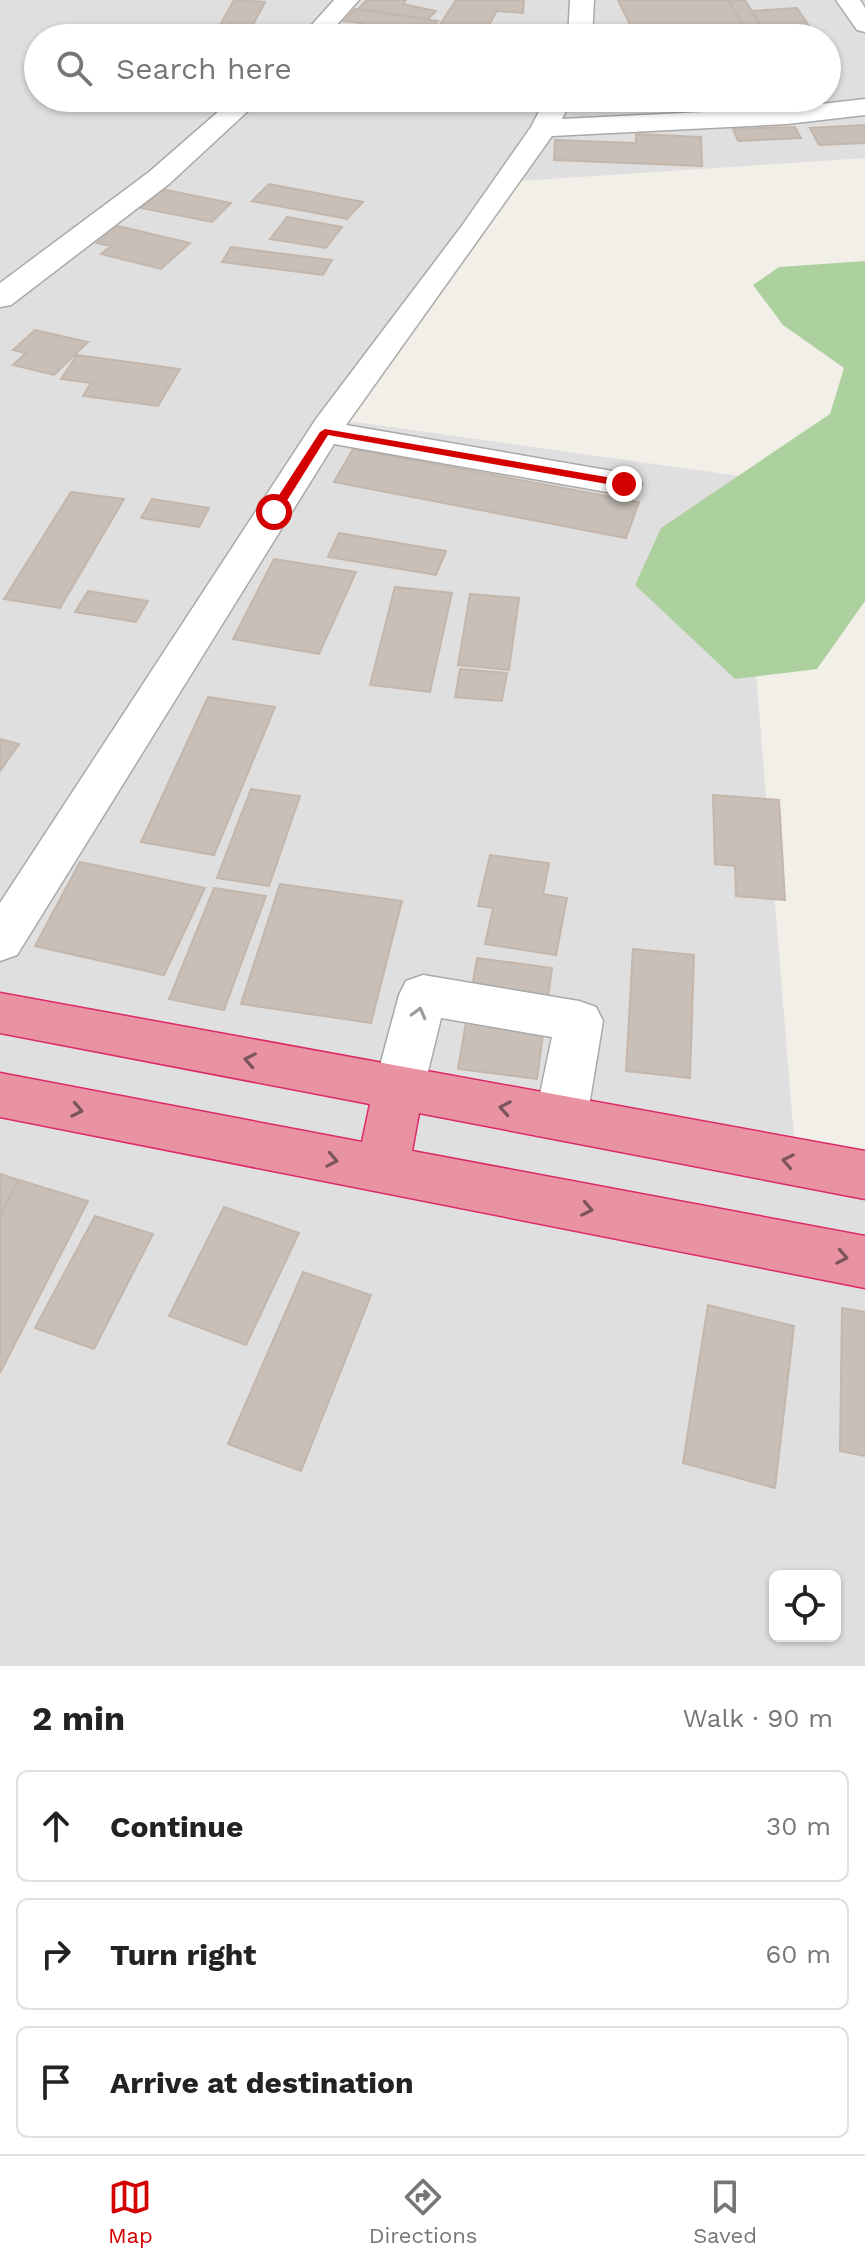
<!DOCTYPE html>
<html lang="en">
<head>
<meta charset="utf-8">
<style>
  :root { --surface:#fff; --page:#f2f2f2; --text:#222; --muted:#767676; --line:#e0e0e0; --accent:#d40000 }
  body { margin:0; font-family:"Work Sans",sans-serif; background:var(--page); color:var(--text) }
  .controls { position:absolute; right:24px; bottom:24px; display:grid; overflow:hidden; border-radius:12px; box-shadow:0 2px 6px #0004 }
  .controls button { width:72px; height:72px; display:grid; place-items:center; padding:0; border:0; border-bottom:2px solid var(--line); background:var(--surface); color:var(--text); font:40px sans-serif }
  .stop { position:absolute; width:24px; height:24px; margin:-18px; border:6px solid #d40000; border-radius:50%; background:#fff }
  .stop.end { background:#d40000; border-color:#fff; box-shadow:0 2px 8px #0008 }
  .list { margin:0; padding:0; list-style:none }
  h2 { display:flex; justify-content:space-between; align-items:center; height:104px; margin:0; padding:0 32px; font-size:34px }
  h2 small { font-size:26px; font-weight:400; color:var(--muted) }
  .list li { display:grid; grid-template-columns:52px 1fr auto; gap:24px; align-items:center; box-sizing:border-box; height:112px; margin:0 16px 16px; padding:0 16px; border:2px solid var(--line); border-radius:12px }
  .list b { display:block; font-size:30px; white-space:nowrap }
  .list em { font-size:26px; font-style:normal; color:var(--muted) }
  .icon { flex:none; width:44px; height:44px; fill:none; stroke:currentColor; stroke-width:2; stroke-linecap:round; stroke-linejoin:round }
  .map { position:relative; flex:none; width:865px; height:1666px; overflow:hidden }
  .search { position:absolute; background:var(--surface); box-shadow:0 2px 6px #0004; left:24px; right:24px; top:24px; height:88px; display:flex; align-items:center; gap:20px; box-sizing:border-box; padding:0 28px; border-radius:44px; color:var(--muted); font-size:30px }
  .sheet { height:488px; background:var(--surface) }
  nav { display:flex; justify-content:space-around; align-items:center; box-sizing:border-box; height:112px; border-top:2px solid var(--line); background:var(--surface); font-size:22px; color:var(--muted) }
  nav a { display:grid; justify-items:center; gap:4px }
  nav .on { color:var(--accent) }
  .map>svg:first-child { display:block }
  .residential { fill:#e0dfdf; fill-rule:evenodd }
  .forest { fill:#add19e }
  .building { fill:#c7bfb8; stroke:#c4b6ab; stroke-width:2 }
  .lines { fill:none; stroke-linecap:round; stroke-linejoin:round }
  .minor-casing { stroke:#a9a9a9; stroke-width:3 }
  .highway-casing { stroke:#dc2a67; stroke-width:3 }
  .minor { fill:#fff; fill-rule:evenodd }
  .highway { fill:#e892a2; fill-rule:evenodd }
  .oneway { stroke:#9c9c9c }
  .oneway2 { stroke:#7b545c }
  .route { fill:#d40000 }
</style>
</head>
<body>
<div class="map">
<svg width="865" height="1666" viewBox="0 0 865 1666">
  <rect width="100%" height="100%" fill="#f2efe9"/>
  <path class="residential" d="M0,0H865V158L506,182L334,419L740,476L796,1162L865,1175V1666H0ZM38,38H827V98H38ZM775,1576H835V1636H775Z"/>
  <path class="forest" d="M865,261V601L817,669L735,679L635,585L661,528L830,414L844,368L783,325L753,285L779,267Z"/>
  <path class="building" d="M234,0L265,2L246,38L214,36Z
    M367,0H406L403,4L436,11L428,19L358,9Z
    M456,0H524L523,13L497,11L482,37L435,32Z
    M618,0H728L750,38H665L659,26L631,27Z
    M728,0H745L768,38H750Z
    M797,8L817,38H768L751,11Z
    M355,9L438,21L423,38H383L387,34L356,29L362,23L344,21Z
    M672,98H804L810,108L702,113L697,103H674Z
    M865,125V143L819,145L810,128Z
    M795,127L801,138L738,141L733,129Z
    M636,134L701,137L702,166L554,160L555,140L636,143Z
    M269,184L363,202L347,219L252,201Z
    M161,189L231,203L212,222L141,208Z
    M287,217L342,227L326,248L270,239Z
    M118,226L190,243L161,269L101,254L111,246L97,243Z
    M231,247L332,260L323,275L222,262Z
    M35,330L88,342L54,375L13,365L26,353L13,350Z
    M77,355L180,369L158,406L83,396L91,383L61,379Z
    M353,449L639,502L626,538L334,482Z
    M71,492L124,499L60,608L4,599Z
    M152,499L209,508L199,527L141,518Z
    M339,533L446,551L436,575L328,557Z
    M274,559L356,572L319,654L233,639Z
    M395,587L452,593L430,692L370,685Z
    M88,591L148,601L136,622L75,612Z
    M470,594L519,598L509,670L458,665Z
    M460,669L507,673L502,701L455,697Z
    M208,697L275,707L214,855L141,842Z
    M0,739L19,744L0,771Z
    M251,789L300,796L269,886L217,878Z
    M713,795L779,800L785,900L736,896L735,866L715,864Z
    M490,855L549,863L543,894L567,898L556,955L485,944L493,908L478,906Z
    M80,862L205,888L164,975L35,946Z
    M280,884L402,901L371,1023L241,1004Z
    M214,888L266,896L224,1010L169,999Z
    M633,949L694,955L690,1078L626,1071Z
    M477,958L552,968L537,1079L458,1069Z
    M0,1174L19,1180L0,1215Z
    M19,1180L88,1201L0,1373V1215Z
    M224,1207L299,1233L246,1345L169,1316Z
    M95,1216L153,1234L94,1349L35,1328Z
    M303,1272L371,1295L301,1471L228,1444Z
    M708,1305L794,1326L775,1488L683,1463Z
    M842,1308L865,1312V1456L840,1451Z"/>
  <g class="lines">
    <defs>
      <path id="minor" d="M334,0H359L325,38H300Z
        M570,0H594L592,38H568Z
        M836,0H860L865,8V32L857,30Z
        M234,98H262L169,184L11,305L0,307V283L149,172Z
        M546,98H572L562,119L787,108L865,99V115L787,124L552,136L346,425L624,473L637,476L642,484L637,492L624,495L334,444L17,955L0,961V903L316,419L461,227L531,127Z
        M423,975L579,1001L596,1007L603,1021L587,1118L579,1134L561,1140L543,1134L535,1118L552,1037L441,1018L424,1088L417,1103L399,1110L381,1103L374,1088L399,995L406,981Z"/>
      <path id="highway" d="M0,993L865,1151V1199L419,1113L412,1151L865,1236V1288L0,1117V1073L362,1142L370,1104L0,1033Z"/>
    </defs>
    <use href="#minor" class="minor-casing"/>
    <use href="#highway" class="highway-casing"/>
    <use href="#minor" class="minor"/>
    <use href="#highway" class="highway"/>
  </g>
  <defs><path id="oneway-chevron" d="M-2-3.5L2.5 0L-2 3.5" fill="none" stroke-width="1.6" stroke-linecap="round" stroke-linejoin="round" transform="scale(2)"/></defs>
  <use class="oneway" href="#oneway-chevron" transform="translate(419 1013) rotate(-75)"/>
  <g class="oneway2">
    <use href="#oneway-chevron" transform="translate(250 1060) rotate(-169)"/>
    <use href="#oneway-chevron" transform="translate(505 1108) rotate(-170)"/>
    <use href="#oneway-chevron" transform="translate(77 1110) rotate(11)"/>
    <use href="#oneway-chevron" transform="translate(332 1160) rotate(11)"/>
    <use href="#oneway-chevron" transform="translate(788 1161) rotate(-169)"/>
    <use href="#oneway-chevron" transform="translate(587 1209) rotate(11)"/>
    <use href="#oneway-chevron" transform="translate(842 1257) rotate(11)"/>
  </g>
  <path class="route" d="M325,429L624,480L629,484L624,487L328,435L278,515H270L268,512L320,432Z"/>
</svg>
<div class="controls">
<button><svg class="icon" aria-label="locate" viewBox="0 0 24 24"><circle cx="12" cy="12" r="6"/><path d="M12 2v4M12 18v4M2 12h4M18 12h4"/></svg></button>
</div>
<div class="stop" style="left:274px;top:512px"></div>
<div class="stop end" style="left:624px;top:484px"></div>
<div class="search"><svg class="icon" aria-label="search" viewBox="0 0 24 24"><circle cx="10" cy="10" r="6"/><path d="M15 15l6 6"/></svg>Search here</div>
</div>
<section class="sheet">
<h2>2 min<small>Walk · 90 m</small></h2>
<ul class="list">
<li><svg class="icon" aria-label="ahead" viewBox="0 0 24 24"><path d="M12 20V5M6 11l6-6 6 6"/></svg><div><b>Continue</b></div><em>30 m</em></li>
<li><svg class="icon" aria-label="right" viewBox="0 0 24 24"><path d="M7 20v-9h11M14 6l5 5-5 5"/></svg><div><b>Turn right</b></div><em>60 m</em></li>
<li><svg class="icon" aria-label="arrive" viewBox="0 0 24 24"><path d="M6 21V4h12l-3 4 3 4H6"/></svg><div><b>Arrive at destination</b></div></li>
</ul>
</section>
<nav>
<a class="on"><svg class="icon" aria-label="map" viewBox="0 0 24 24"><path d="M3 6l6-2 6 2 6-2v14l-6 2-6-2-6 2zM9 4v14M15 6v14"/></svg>Map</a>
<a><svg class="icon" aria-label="directions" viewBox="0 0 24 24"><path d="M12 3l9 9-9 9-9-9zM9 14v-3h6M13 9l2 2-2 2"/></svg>Directions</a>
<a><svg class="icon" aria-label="saved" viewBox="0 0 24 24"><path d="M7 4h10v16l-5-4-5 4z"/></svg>Saved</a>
</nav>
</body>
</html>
